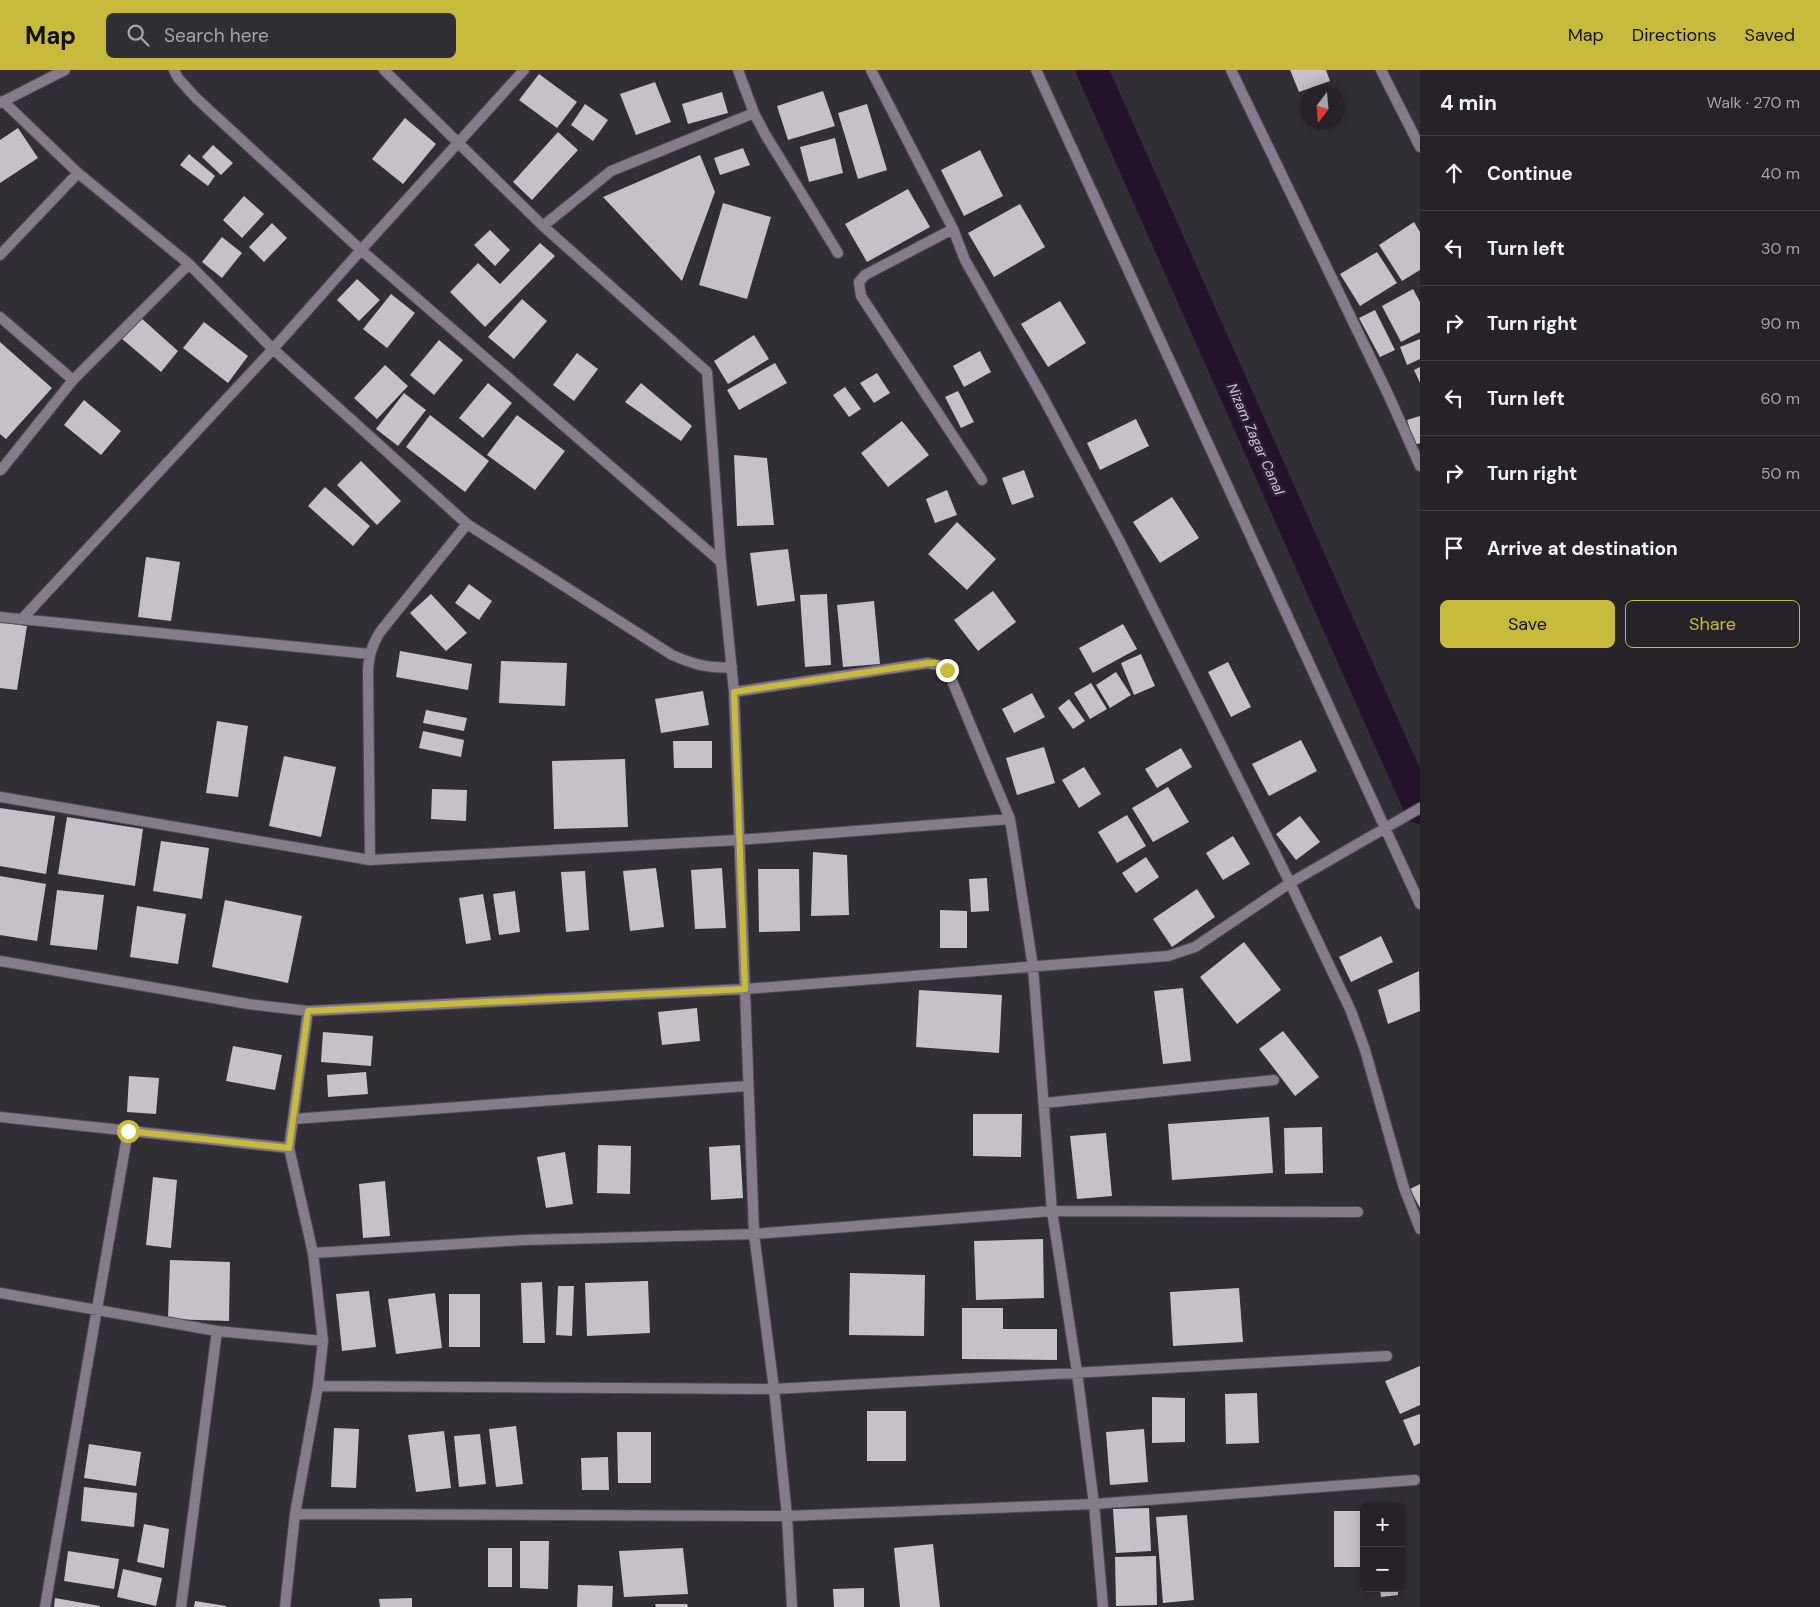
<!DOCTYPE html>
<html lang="en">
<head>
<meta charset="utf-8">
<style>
  :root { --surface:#262228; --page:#322f34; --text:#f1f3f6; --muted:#a4a4a8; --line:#423f45; --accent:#c8bb3b }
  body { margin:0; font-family:"DM Sans",sans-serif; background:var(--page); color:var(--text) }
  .controls { position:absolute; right:15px; bottom:15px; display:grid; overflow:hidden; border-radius:8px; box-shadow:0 2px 12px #0003 }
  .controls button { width:45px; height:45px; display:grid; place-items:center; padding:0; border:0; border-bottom:1px solid var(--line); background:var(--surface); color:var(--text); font:25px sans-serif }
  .compass { position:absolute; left:1300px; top:15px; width:45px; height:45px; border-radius:50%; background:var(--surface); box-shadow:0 2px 12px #0003; rotate:196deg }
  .stop { position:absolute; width:15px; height:15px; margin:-11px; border:4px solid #c8bb3b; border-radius:50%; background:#fff }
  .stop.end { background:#c8bb3b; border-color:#fff; box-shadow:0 1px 5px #0008 }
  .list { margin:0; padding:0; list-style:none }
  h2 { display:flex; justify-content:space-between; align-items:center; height:65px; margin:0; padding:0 20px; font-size:21px }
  h2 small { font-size:16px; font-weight:400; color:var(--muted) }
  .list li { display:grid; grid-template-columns:32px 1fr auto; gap:15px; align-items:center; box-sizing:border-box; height:75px; padding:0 20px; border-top:1px solid var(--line) }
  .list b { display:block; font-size:19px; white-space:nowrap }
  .list em { font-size:16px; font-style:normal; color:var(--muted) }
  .actions { display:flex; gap:10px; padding:15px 20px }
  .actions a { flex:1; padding:11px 0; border:1px solid var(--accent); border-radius:8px; text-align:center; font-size:18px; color:var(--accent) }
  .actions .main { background:var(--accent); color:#111 }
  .icon { flex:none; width:28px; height:28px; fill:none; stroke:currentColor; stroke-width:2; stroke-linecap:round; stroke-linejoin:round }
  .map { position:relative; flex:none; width:1420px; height:1537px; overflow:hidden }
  header { display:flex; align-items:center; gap:30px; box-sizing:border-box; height:70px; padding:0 25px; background:var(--accent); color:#111 }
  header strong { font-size:24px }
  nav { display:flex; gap:28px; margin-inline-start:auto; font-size:18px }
  .search { width:350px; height:45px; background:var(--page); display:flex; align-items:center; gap:12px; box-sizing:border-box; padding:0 18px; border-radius:8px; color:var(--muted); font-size:19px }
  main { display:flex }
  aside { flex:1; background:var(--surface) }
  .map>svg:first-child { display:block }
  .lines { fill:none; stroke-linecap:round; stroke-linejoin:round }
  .canal { stroke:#24122d; stroke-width:32 }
  .building { fill:#c6c0c9 }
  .street-casing { stroke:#4f4b51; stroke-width:12 }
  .street { stroke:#857b8a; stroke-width:10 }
  .route { stroke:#c8bb3b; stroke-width:6 }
  .labels { text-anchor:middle; stroke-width:5; stroke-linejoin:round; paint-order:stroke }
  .water-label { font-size:14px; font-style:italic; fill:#dcb8f0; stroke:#28242b }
</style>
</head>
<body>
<header>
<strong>Map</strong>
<div class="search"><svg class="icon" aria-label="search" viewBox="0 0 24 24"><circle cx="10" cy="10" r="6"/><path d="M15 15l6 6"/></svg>Search here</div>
<nav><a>Map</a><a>Directions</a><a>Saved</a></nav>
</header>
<main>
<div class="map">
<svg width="1420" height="1537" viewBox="0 0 1420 1537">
  <rect width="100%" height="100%" fill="#322e35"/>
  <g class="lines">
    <path class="canal" d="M1092,0L1420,738"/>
  </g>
  <path class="building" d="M1290,0H1326L1330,11L1299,22Z
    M539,4L577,32L557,58L519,30Z
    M655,12L671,52L636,65L620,24Z
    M823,21L835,56L788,70L777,36Z
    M722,22L728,43L688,54L682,34Z
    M585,34L608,50L593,71L571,55Z
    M867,34L887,100L858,109L838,43Z
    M405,48L436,74L403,114L372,89Z
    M18,58L38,88L0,113V70Z
    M558,62L578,80L532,130L513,112Z
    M835,68L843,103L809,112L800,77Z
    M213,75L233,93L221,105L202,87Z
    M743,78L750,95L720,105L714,88Z
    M980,80L1003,126L964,146L941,100Z
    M189,84L215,106L208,116L180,95Z
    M700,85L715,122L682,211L603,127Z
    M908,119L930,157L867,192L845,154Z
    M244,126L264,144L242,168L223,150Z
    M723,133L771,147L747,229L699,215Z
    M1020,134L1045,177L994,207L968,163Z
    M1414,152L1420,162V200L1402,211L1379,175Z
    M272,153L287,168L264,192L249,177Z
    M490,160L510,180L495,196L474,175Z
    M222,167L242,183L222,208L202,192Z
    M540,173L555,186L485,257L450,222L478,193L500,214Z
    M1377,182L1397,213L1360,236L1340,204Z
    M357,209L380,230L359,251L337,230Z
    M1413,219L1420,232V262L1401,272L1382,236Z
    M391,224L415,243L387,278L363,259Z
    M522,229L547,251L514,289L488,267Z
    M1060,231L1086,273L1048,297L1021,254Z
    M1375,240L1395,280L1380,287L1359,248Z
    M140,247L178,281L161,302L121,268Z
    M204,252L248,286L228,313L183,278Z
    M754,265L769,289L728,314L714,291Z
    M1420,269V289L1407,295L1400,277Z
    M439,270L463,290L434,325L410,305Z
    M0,272L52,318L6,369L0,364Z
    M980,281L991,302L964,317L953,296Z
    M577,283L598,299L574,331L553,315Z
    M775,293L787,313L739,340L727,320Z
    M385,295L408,316L377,349L354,328Z
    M1420,297V313L1414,300Z
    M877,303L890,323L874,333L860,313Z
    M488,313L512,333L483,368L459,348Z
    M641,313L692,356L681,371L625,332Z
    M845,317L861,339L849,347L833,325Z
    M958,321L974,352L961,358L945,327Z
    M404,323L426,340L398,376L376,359Z
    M84,330L121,361L101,385L64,355Z
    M430,345L489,391L465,422L406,377Z
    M517,345L565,381L535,420L487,385Z
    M1420,346V373L1415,375L1407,350Z
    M1136,349L1149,376L1100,400L1087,373Z
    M902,351L929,385L888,417L861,383Z
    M734,385L767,388L774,455L737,456Z
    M361,391L401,431L377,455L337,415Z
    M1024,400L1034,427L1012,435L1002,408Z
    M325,417L370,456L353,476L308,436Z
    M947,420L957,445L935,453L926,429Z
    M1172,427L1199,468L1160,493L1133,452Z
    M957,452L996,489L967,520L928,484Z
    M788,479L795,531L757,536L750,483Z
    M146,487L180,492L171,551L138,547Z
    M469,514L492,531L479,550L455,533Z
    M993,521L1016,552L978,581L954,550Z
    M431,524L467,563L446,581L410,543Z
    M827,524L831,595L805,597L800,525Z
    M874,531L880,594L843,597L837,535Z
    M0,552L27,556L17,620L0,618Z
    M1123,554L1137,579L1093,603L1079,578Z
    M400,581L472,594L468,620L396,607Z
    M1141,584L1155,616L1134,625L1121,593Z
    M501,591L567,593L565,636L499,633Z
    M1228,592L1251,637L1231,647L1208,602Z
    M1116,602L1131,625L1110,638L1096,615Z
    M1091,613L1107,639L1090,649L1074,623Z
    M703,621L709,655L661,663L655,629Z
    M1032,623L1045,647L1014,663L1002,639Z
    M1069,629L1085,651L1073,659L1058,638Z
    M426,640L467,648L464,661L423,653Z
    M217,651L248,656L238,727L206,723Z
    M423,661L464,670L461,687L419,678Z
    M1301,670L1317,701L1269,726L1252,694Z
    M673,671H712V698H674Z
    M1044,677L1055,713L1017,725L1006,688Z
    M1181,678L1192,697L1157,718L1145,699Z
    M284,686L336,697L321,767L269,756Z
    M625,689L628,757L554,759L552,691Z
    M1084,697L1101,724L1079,738L1062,710Z
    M1168,717L1189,752L1153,772L1132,738Z
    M432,719L467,720L466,751L431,749Z
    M0,738L55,746L46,804L0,796Z
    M1127,745L1146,776L1117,793L1098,762Z
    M1300,746L1320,772L1296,790L1276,764Z
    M67,747L143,759L135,816L58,804Z
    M1233,766L1250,794L1223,810L1206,783Z
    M161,771L209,778L202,829L153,821Z
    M813,782L847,785L849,845L811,846Z
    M1146,787L1159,807L1136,823L1122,803Z
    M656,798L664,857L630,861L623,801Z
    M722,798L726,858L695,859L691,800Z
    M758,799H799L800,861L759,862Z
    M585,801L589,860L566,862L561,802Z
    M0,806L46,814L37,871L0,865Z
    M987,808L989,841L971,842L969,809Z
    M1197,819L1215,847L1172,877L1153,849Z
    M57,820L104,825L97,880L50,875Z
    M515,821L520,862L499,865L493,824Z
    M483,824L491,870L466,874L459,828Z
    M225,830L302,846L288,913L212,897Z
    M137,836L186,844L178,894L130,887Z
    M940,840L967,841V878H940Z
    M1381,866L1393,892L1351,912L1339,887Z
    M1244,872L1281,920L1237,954L1200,907Z
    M1419,901L1420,941L1388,954L1378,920Z
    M1183,918L1191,991L1163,994L1154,921Z
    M919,920L1002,925L999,983L916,977Z
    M697,938L700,971L662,975L658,942Z
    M1283,961L1319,1007L1295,1026L1259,979Z
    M323,962L373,966L371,996L321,992Z
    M233,976L282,985L275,1020L226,1011Z
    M366,1002L368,1024L328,1027L327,1005Z
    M129,1006L159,1008L156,1044L127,1042Z
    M973,1044H1022L1021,1087L973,1086Z
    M1269,1047L1273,1103L1172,1110L1168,1054Z
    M1322,1057L1323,1103L1285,1104L1284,1058Z
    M1106,1063L1112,1126L1077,1129L1070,1066Z
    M598,1075L631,1076L630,1124L597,1123Z
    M740,1075L743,1128L711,1130L709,1077Z
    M565,1082L573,1134L546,1138L537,1087Z
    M153,1107L177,1110L171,1178L146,1175Z
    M385,1111L390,1166L363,1168L359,1114Z
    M1420,1114V1138L1410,1119Z
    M1043,1169L1044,1228L976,1230L974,1171Z
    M170,1190L230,1192L229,1251L168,1249Z
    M850,1203L925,1205L924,1266L849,1265Z
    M648,1211L650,1263L587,1266L585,1213Z
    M542,1212L545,1273H523L521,1213Z
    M558,1216H574L572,1266L556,1265Z
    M1239,1218L1243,1272L1173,1276L1170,1222Z
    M369,1221L376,1277L342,1281L336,1224Z
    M435,1223L442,1278L396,1284L388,1229Z
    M449,1224H480V1277H449Z
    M962,1238H1003V1259H1057V1290L962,1289Z
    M1420,1296V1335L1400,1344L1385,1311Z
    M1257,1323L1259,1373L1226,1374L1225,1324Z
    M1152,1327L1185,1328V1372L1152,1373Z
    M867,1341H906V1391H867Z
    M1420,1344V1373L1414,1376L1403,1350Z
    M516,1356L523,1414L496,1417L489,1359Z
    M334,1358L359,1359L356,1418L331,1417Z
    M1144,1359L1148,1412L1110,1415L1106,1362Z
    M444,1361L451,1418L416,1422L408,1365Z
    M617,1362H651V1413H618Z
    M480,1364L486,1414L459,1417L454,1366Z
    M89,1374L141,1382L136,1416L84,1408Z
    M608,1387L609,1420H582L581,1388Z
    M84,1417L137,1423L134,1457L81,1451Z
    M1149,1438L1151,1481L1116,1483L1113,1439Z
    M1334,1441H1362V1497H1334Z
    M1187,1445L1194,1530L1163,1533L1156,1447Z
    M144,1454L169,1459L164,1498L137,1492Z
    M520,1471H549L548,1519L520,1518Z
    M933,1474L940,1537H900L894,1478Z
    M488,1478H512V1517H488Z
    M683,1478L688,1524L624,1527L619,1481Z
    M68,1481L119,1489L114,1519L64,1511Z
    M1156,1486L1157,1535L1116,1536L1115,1487Z
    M123,1499L162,1508L156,1536L117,1527Z
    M578,1515L613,1516L612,1537H577Z
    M864,1518V1537H834L833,1519Z
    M1380,1518H1398V1525L1381,1527Z
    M55,1528L100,1536V1537H54Z
    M412,1528V1537H380L379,1529Z
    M195,1531L226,1536V1537H194Z
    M655,1534H687L688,1537H656Z"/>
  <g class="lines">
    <defs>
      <path id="street" d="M174,0L178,8L196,28L361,180L721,492
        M384,0L543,156L707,302L721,492L734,622L754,1164L774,1319L787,1446L792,1537
        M524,0L361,180L273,279L467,454L672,585C693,594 708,599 732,597
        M738,0L754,43
        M871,0L953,159L965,190L1044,329L1119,470L1290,813L1351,941L1365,980L1404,1118L1420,1159
        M1036,0L1420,834
        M1231,0L1388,324L1420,396
        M1381,0L1420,77
        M3,31L78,103
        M0,33L65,0
        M543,156L611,101L754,43L765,64L838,183
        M953,159L865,205L859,212L861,226L982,410
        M0,185L78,103L189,194L273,279L22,549
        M0,247L73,310
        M1,400L73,310L189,194
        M0,547L369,584
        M734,622L928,593L943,596L950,606L1010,749L1033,897L1052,1141L1077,1302L1094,1434L1103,1537
        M0,727L370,790L738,770L1010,749
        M370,790L368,600C369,585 372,575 380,562L467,454
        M0,891L248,934L308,941L745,919L1168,886L1195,877L1290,813L1420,738
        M1044,1033L1274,1010
        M0,1047L289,1078
        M293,1049L747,1016
        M313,1183L524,1170L754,1164L1052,1141L1358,1142
        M0,1223L217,1261L181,1537
        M217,1261L323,1271
        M318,1316L774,1319L1387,1286
        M295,1444L787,1446L1094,1434L1415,1410
        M45,1537L128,1061
        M285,1537L295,1444L318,1316L323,1271L313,1183L289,1078L308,941"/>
    </defs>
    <use href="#street" class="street-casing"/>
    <use href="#street" class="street"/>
  </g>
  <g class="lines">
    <path class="route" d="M128,1061L289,1078L308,941L745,919L734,622L928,593H936L947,600"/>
  </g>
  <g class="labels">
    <g class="water-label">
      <text transform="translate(1256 369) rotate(66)" y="5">Nizam Zagar Canal</text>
    </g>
  </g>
</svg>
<div class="controls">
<button>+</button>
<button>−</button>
</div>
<svg class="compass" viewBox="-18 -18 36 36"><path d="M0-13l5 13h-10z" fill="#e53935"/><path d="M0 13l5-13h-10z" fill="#a4a4a8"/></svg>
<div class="stop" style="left:128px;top:1061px"></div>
<div class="stop end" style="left:947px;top:600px"></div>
</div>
<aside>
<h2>4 min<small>Walk · 270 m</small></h2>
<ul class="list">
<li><svg class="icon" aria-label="ahead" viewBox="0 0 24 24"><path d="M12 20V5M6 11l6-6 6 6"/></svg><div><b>Continue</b></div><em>40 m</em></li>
<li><svg class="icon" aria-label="left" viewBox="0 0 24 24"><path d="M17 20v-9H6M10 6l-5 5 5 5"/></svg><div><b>Turn left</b></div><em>30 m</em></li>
<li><svg class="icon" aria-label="right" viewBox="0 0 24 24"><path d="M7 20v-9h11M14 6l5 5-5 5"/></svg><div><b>Turn right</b></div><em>90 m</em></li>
<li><svg class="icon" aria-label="left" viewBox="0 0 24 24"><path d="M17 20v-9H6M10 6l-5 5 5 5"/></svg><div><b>Turn left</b></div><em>60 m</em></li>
<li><svg class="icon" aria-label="right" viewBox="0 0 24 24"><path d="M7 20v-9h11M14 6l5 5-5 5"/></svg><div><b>Turn right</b></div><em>50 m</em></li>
<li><svg class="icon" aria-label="arrive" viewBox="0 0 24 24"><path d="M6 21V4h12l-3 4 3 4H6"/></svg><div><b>Arrive at destination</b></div></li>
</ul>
<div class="actions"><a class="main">Save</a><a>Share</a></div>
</aside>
</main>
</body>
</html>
